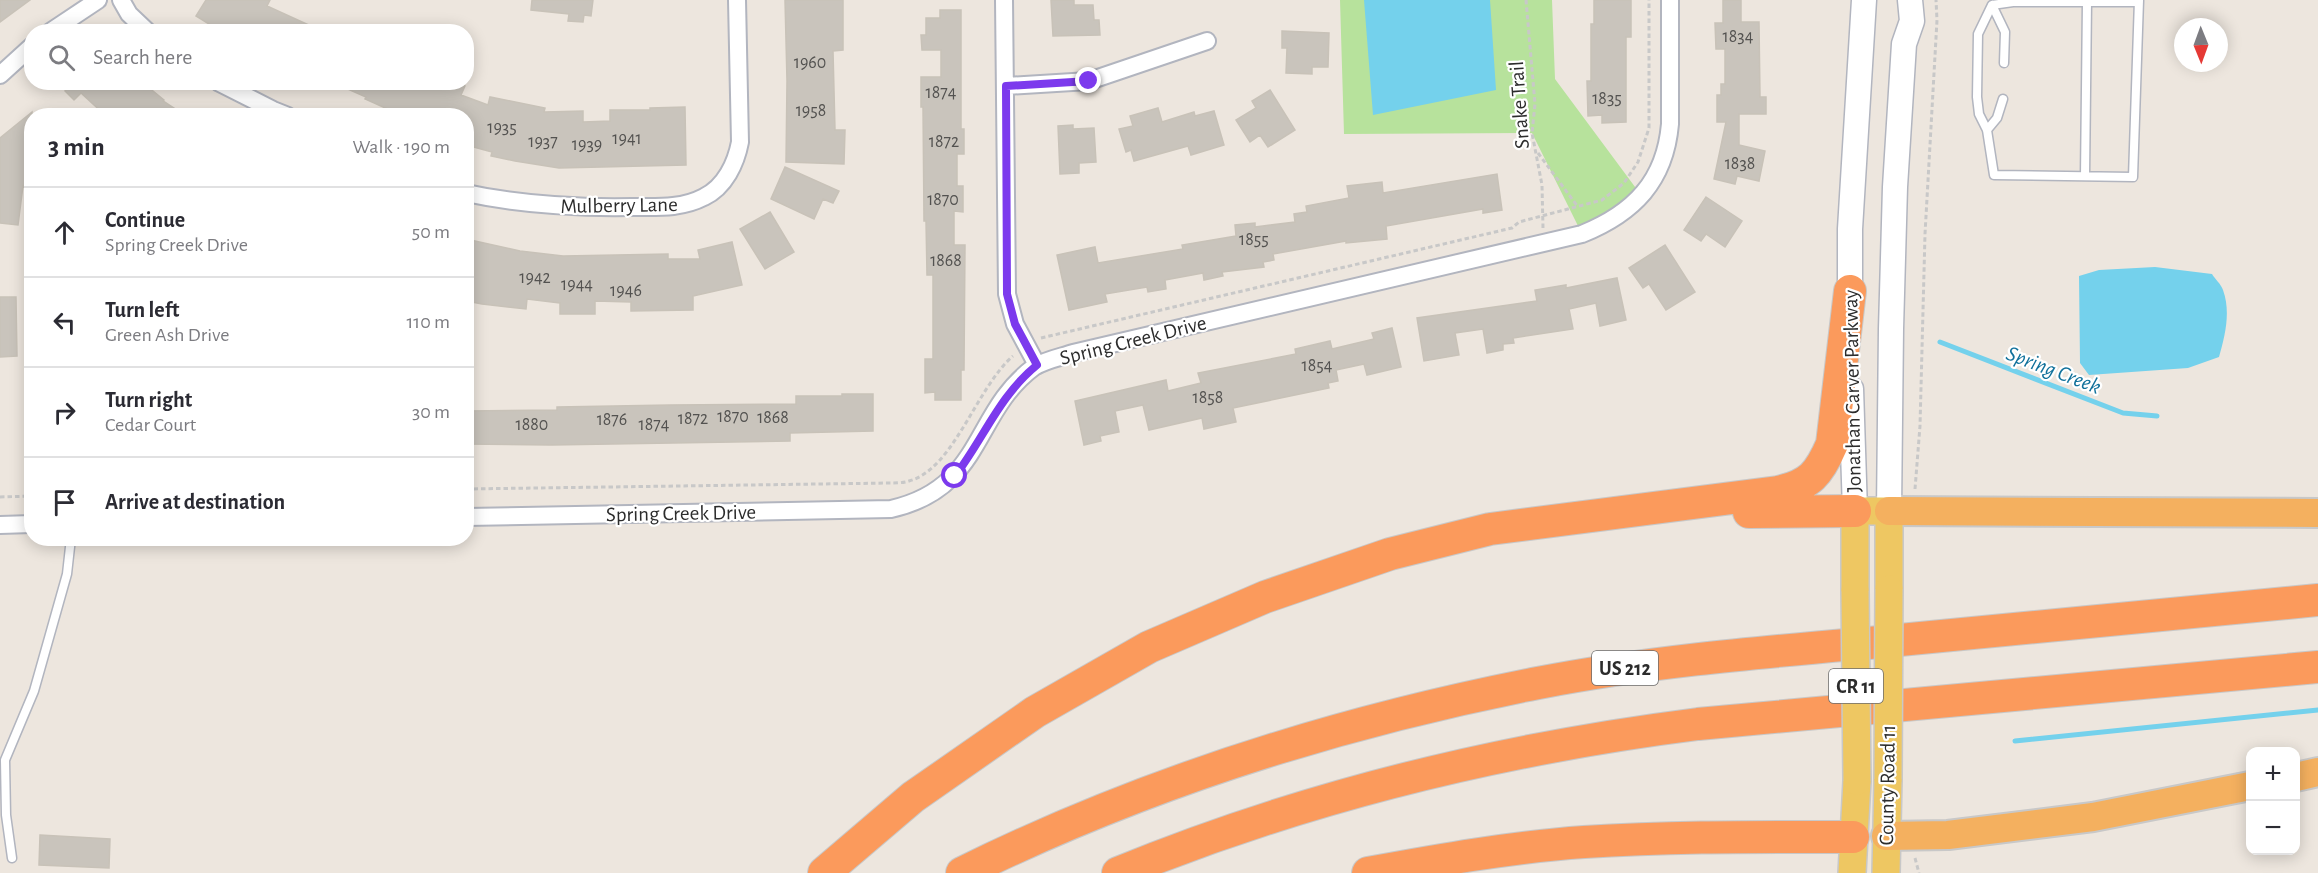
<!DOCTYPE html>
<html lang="en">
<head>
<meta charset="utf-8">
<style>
  :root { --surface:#fff; --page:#f2f2f3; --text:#2b2b33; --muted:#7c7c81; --line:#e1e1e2 }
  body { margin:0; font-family:"Alegreya Sans",sans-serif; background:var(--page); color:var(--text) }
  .controls { position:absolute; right:18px; bottom:18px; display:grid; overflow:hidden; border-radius:12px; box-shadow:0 3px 15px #0003 }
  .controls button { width:54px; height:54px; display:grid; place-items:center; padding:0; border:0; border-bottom:2px solid var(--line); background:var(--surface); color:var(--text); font:30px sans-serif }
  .compass { position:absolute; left:2174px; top:18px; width:54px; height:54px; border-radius:50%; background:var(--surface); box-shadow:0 3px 15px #0003; rotate:179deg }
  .stop { position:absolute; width:18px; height:18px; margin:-14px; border:4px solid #7c3aed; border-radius:50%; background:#fff }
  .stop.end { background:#7c3aed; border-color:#fff; box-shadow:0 2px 6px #0008 }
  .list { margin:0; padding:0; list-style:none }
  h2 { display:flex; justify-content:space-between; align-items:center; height:78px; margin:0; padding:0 24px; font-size:26px }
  h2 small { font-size:20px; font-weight:400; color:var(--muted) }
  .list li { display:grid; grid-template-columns:39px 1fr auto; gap:18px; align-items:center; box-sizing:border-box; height:90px; padding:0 24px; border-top:2px solid var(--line) }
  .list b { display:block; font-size:22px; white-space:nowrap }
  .list p { margin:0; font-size:20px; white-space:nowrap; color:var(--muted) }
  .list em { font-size:20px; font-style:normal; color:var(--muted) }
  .icon { flex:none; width:33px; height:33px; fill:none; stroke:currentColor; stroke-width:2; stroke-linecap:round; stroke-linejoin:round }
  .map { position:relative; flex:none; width:2318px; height:873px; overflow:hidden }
  .search { position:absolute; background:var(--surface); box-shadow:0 3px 15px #0003; left:24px; top:24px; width:450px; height:66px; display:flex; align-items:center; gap:15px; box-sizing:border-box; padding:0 21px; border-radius:24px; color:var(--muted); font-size:22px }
  .panel { position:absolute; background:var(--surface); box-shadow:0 3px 15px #0003; left:24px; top:108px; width:450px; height:438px; border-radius:24px }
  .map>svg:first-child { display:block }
  .green { fill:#b7e29c }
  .water { fill:#74d1ec }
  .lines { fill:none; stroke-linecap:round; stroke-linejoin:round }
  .stream { stroke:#74d1ec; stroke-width:5 }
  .building { fill:#c9c4bc; stroke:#c8c2b8; stroke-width:1.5 }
  .service-casing { stroke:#b2b5bf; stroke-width:11 }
  .minor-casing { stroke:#b2b5bf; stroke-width:20 }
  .secondary-casing { stroke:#b2b5bf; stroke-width:27 }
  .primary-casing { stroke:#c8c8c8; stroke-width:30 }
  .trunk-casing { stroke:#c8c8c8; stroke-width:32 }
  .motorway-casing { stroke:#c8c8c8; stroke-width:34 }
  .path { stroke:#c8c8c8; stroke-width:3; stroke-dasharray:4.5 3; stroke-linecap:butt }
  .service { stroke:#fff; stroke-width:8 }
  .minor { stroke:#fff; stroke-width:16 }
  .secondary { stroke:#fff; stroke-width:24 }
  .primary { stroke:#eec762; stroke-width:27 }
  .trunk { stroke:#f4b05f; stroke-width:28 }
  .motorway { stroke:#fb9a5c; stroke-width:32 }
  .primary-bridge-casing { stroke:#c8c8c8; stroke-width:30; stroke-linecap:butt }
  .primary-bridge { stroke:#eec762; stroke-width:27 }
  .route { stroke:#7c3aed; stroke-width:8 }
  .labels { text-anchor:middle; stroke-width:4.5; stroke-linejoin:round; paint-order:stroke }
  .number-label { font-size:18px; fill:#535250 }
  .shield { fill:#fff; stroke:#6b6b6b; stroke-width:1.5 }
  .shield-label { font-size:20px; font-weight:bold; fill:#2c2c2c }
  .street-label { font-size:21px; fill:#2c2c2c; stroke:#fff }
  .water-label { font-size:22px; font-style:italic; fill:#11719b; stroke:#fff }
</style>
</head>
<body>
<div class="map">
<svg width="2318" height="873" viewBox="0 0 2318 873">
  <rect width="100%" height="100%" fill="#ede6de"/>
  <path class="green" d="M1340,0H1552L1555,79L1641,195L1582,234L1532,133L1344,134Z"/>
  <path class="water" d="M1364,0H1490L1496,90L1373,115Z
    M2155,267L2212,274C2215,279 2221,284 2223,290C2231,312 2225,336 2219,357L2188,368L2089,375L2080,363L2079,276L2099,270Z"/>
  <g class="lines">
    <path class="stream" d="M1940,342L2123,413L2157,416
      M2015,741L2318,710"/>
  </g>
  <path class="building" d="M0,0H30L0,22Z
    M206,0H270L267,6L324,32H222L196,16Z
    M532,0H593L591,16L584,15L583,22L568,21L569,14L531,10Z
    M785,0H843V50L833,51L835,130H845L844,164L786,162L787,81Z
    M1051,0H1074V5H1093L1094,20H1099L1100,35L1053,36Z
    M1594,0H1631V37H1626V122L1602,123V115L1588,116L1587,81H1591V24H1594Z
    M1723,0H1741V22H1759L1760,97H1766V114H1739V145L1765,151L1759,181L1737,176L1735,184L1714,179L1726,122H1717V95H1721V84H1725V49H1716L1715,23H1723Z
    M940,10H961V129H964V154H957V186H963V212L954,211V245H965L964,370H961V400H935V392L925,393V359H933V275H927L926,221H924L923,107H921V77H941V50H922L921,35H926V18H940Z
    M1282,31L1329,33L1328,67H1312V74L1286,73L1287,48H1282Z
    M71,82H142L164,100L163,101L186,116H106L81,93L74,100L65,91Z
    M332,82H456L465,86L461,95L488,105L490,97L545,108L544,112L583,111V122L610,121V110H650V108L685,107L686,165L559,168L515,161L491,156L492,152L466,145V116H390L392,111L365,99L366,97Z
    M1270,90L1295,130L1268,147L1260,135L1250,142L1236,120L1256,108L1252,101Z
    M1158,108L1162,122L1194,112L1195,116L1214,111L1224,145L1191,155L1188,146L1134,161L1131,150L1126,152L1119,129L1133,126L1130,116Z
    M32,112V191L23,186L18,225L0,223V138Z
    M1073,125V129L1094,128L1096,162L1079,163V173L1060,174L1058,126Z
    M785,167L839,191L833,203L823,199L814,219L771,199Z
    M1497,174L1502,210L1483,213V209L1386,226L1387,239L1346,243V241L1273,254L1274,260L1263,262L1264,267L1222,272L1223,276L1204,280L1203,273L1165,280L1166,289L1148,292L1147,287L1105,294L1107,302L1069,310L1057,255L1095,247L1098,263L1183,249L1182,245L1236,236L1235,225L1255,223V227L1295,222L1294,214L1307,212L1306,206L1349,198L1347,186L1382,182L1383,193Z
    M1706,197L1742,221L1725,247L1706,234L1701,241L1684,230Z
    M770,212L794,252L765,269L740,229Z
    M466,239L520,251L563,256L668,254V259H700L698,250L732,242L742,285L693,296V310L631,311V302L595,301V314H560V303L527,299L526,309L482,304L466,301Z
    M1665,245L1695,292L1666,310L1649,284L1643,288L1629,268Z
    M1617,278L1626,320L1600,326L1596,303L1569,309L1573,329L1513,338L1514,343L1503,344V350L1487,353L1483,329L1455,333L1459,355L1424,361L1417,318L1537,301L1535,290L1566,285V288Z
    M0,297H16L17,356L0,357Z
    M1392,328L1401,367L1367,375L1364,364L1336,370L1338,381L1328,383L1329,388L1233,408L1236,422L1204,429L1202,418L1149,430L1143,405L1115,411L1119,432L1100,436L1101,441L1084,445L1075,401L1166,380L1168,391L1201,383L1198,373L1296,354L1295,349L1330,341L1332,349L1374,339L1372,333Z
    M842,394H873V431L790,433V441L551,445L466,444V411L557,410V407L670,405L796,404V396H842Z
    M40,835L110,839L109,868L39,865Z"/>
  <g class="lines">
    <defs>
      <path id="service" d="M2139,2H2013L1992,5L1978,34L1977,97L1979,114L1987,130L1994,175L2133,177L2139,0
        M1992,5L2005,32L2004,63
        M1987,130L1997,118L2003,99
        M2085,176L2087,2
        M12,858L6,815L5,760L34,691L67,574L71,538"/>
      <path id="minor" d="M121,0L129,14L148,32
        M1004,0L1007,294L1015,324L1037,365
        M50,32L98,0
        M0,75L32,46
        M218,82L273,110L288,116
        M1006,86L1089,81L1207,41
        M466,193C521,205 575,208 632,207C657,207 681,209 704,197C725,187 736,163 740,142L737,0
        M466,517L891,509C984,488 972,413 1034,367C1045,360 1061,357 1073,353L1582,234C1634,213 1665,181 1670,124V0
        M0,525L32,524"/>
      <path id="secondary" d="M1850,309V229L1864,0
        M1851,389L1855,511
        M1889,511L1891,329L1895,187L1904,44L1912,21L1910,0"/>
      <path id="primary" d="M1855,591V511H1889V589
        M1852,873L1857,781
        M1886,873L1888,779"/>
      <path id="trunk" d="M1889,511L2318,513
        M2296,777L2318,772
        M1886,836L1948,835L2093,817L2250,786"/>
      <path id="motorway" d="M1749,512L1855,511
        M824,873L913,797L1035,712L1149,647L1265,597L1390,554L1490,529L1778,492C1810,485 1819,474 1832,444L1850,291
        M962,873C1144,783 1339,722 1538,683C1651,661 1765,652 1879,642C2025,628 2172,614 2318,600
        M1118,873C1304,797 1500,749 1698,724L2318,667
        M1368,873C1439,860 1512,847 1584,842C1674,836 1763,837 1853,837"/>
    </defs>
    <use href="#service" class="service-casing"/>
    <use href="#minor" class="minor-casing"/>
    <use href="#secondary" class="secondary-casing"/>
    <use href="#primary" class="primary-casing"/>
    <use href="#trunk" class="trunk-casing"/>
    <use href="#motorway" class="motorway-casing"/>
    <path class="path" d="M1526,0L1535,104L1532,133L1542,185L1543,228
      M1538,153L1578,207
      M1041,338L1512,228L1519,222L1602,200L1624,183L1638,162L1649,128V0
      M466,489L890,483C896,483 903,483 909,481C954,469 976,388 1013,356
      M1915,489L1920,426L1925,234L1937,20L1936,0
      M0,497L32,496
      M1915,858L1919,873"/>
    <use href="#service" class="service"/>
    <use href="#minor" class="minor"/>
    <use href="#secondary" class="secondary"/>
    <use href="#primary" class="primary"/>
    <use href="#trunk" class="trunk"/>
    <use href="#motorway" class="motorway"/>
    <defs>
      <path id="primary-bridge" d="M1855,591L1857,781
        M1888,779L1889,589"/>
    </defs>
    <use href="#primary-bridge" class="primary-bridge-casing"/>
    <use href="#primary-bridge" class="primary-bridge"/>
  </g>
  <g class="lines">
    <path class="route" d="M955,476C984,438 999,396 1037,365L1015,324L1007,294L1006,86L1089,81"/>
  </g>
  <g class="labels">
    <g class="number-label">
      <text x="1738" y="42">1834</text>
      <text x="810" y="68">1960</text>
      <text x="941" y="98">1874</text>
      <text x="1607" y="104">1835</text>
      <text x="811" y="116">1958</text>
      <text x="502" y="133">1935</text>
      <text x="627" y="144">1941</text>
      <text x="543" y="147">1937</text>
      <text x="944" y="147">1872</text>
      <text x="587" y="150">1939</text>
      <text x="1740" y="169">1838</text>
      <text x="943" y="205">1870</text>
      <text x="1254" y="245">1855</text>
      <text x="946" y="266">1868</text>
      <text x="535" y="283">1942</text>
      <text x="577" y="290">1944</text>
      <text x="626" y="296">1946</text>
      <text x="1317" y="371">1854</text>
      <text x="1208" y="403">1858</text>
      <text x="733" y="422">1870</text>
      <text x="773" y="423">1868</text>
      <text x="693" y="424">1872</text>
      <text x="612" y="425">1876</text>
      <text x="532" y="430">1880</text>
      <text x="654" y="430">1874</text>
    </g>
    <g class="shield">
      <rect x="1592" y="651" width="66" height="34" rx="4.5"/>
      <rect x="1829" y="669" width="54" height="34" rx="4.5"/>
    </g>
    <g class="shield-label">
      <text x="1625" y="675">US 212</text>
      <text x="1856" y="693">CR 11</text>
    </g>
    <g class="street-label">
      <text transform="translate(1519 105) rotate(-94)" y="7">Snake Trail</text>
      <text transform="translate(619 205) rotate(-1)" y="7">Mulberry Lane</text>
      <text transform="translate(1133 340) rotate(-14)" y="7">Spring Creek Drive</text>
      <text transform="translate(1852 391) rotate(-91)" y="7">Jonathan Carver Parkway</text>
      <text transform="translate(681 513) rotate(-1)" y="7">Spring Creek Drive</text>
      <text transform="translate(1887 785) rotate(-89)" y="7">County Road 11</text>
    </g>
    <g class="water-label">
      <text transform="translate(2054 369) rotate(21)" y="8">Spring Creek</text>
    </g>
  </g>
</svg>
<div class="controls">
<button>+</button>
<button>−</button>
</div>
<svg class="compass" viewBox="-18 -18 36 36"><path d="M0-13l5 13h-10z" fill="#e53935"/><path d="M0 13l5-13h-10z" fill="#7c7c81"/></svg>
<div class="stop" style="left:955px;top:476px"></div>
<div class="stop end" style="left:1089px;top:81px"></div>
<div class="search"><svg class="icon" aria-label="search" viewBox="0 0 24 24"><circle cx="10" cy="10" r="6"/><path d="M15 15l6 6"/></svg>Search here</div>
<section class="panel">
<h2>3 min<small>Walk · 190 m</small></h2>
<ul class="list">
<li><svg class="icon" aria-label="ahead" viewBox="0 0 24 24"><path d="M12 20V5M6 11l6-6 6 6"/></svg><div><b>Continue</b><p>Spring Creek Drive</p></div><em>50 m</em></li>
<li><svg class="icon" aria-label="left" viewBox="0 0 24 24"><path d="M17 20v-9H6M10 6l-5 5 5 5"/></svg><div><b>Turn left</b><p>Green Ash Drive</p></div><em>110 m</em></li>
<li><svg class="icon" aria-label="right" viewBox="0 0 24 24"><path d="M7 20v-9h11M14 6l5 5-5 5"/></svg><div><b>Turn right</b><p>Cedar Court</p></div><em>30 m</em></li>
<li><svg class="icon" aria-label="arrive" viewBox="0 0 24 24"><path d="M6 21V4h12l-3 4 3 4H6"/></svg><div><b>Arrive at destination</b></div></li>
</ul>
</section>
</div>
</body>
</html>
